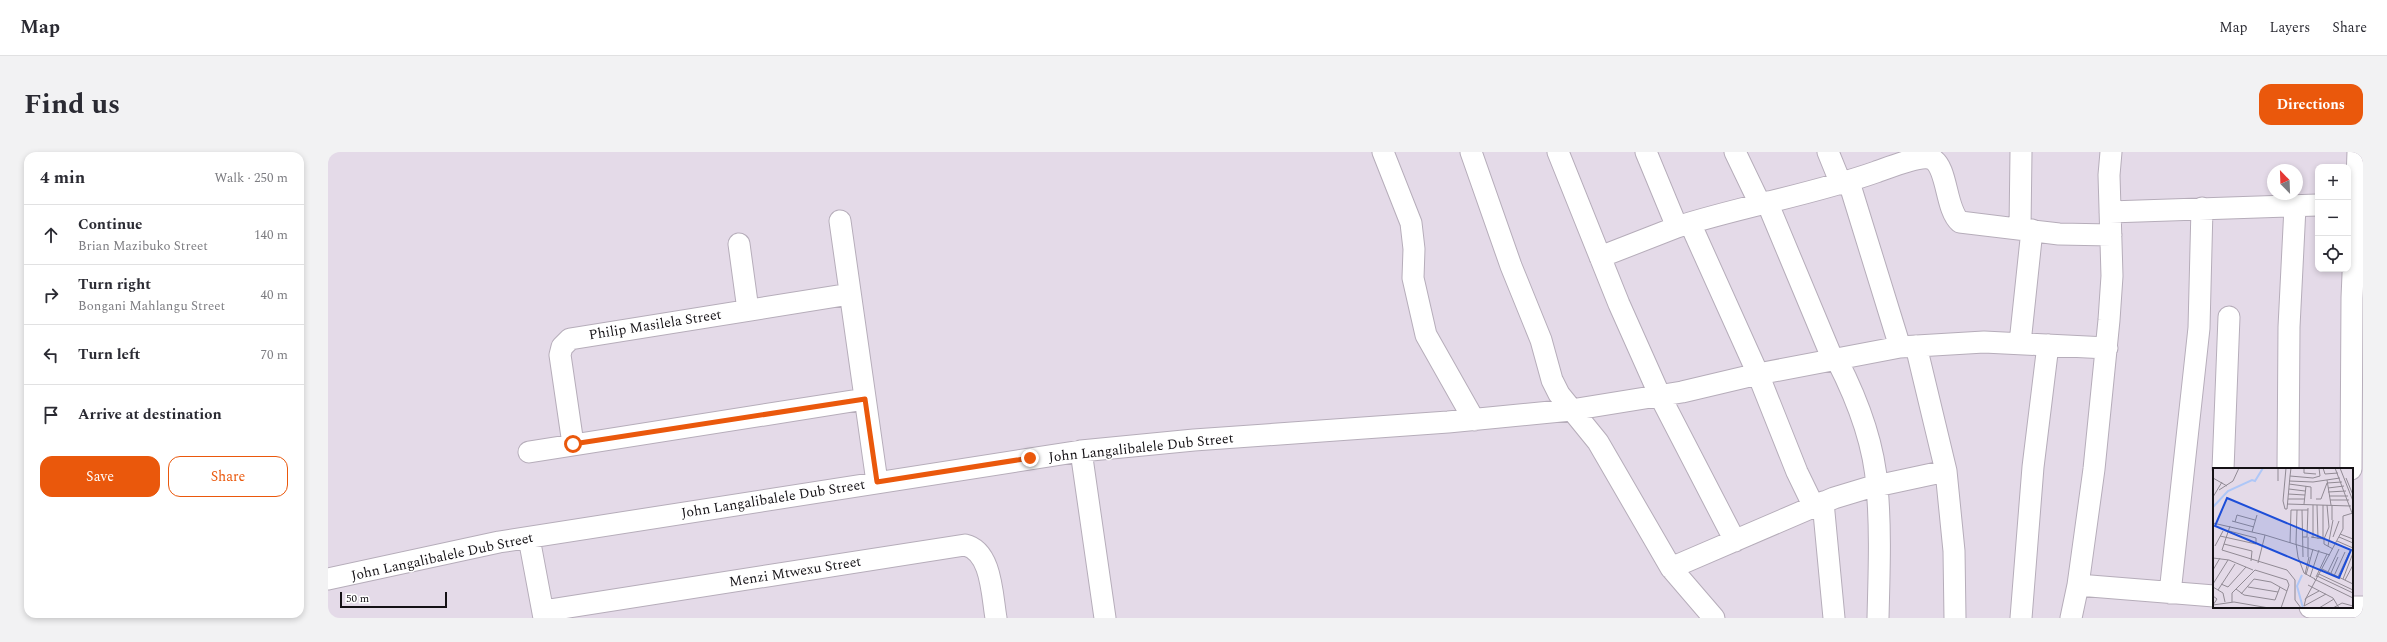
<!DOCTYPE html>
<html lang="en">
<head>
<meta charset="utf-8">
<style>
  :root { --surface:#fff; --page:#f2f2f3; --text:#2b2b33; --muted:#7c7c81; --line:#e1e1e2; --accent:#ea580c }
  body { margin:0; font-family:Spectral,serif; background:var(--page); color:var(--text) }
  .controls { position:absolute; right:12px; top:12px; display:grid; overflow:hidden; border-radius:8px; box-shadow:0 2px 6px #0003 }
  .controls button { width:36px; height:36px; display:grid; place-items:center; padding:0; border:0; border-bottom:1px solid var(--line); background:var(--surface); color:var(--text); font:20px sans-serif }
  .compass { position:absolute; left:1939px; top:12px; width:36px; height:36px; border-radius:50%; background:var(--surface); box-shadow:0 2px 6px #0003; rotate:337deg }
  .scale { position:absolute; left:12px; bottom:10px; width:107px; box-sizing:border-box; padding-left:4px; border:2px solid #141115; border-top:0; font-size:11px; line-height:14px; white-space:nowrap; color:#141115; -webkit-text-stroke:3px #fff; paint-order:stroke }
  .stop { position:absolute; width:12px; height:12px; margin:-9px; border:3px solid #ea580c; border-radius:50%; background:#fff }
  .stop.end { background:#ea580c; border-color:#fff; box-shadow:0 1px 4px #0008 }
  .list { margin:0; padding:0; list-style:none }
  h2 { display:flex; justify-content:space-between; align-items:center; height:52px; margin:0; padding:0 16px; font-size:17px }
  h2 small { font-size:13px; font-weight:400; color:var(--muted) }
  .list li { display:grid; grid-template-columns:26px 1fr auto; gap:12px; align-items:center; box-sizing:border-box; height:60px; padding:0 16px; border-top:1px solid var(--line) }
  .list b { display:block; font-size:15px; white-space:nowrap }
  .list p { margin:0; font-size:13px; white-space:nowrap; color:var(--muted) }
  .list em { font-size:13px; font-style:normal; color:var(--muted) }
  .actions { display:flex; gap:8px; padding:12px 16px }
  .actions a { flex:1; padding:9px 0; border:1px solid var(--accent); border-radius:12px; text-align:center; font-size:14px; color:var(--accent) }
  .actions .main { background:var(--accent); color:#fff }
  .icon { flex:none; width:22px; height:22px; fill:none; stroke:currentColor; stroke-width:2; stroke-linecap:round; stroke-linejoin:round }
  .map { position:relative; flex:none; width:2035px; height:466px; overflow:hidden; border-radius:12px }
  header { display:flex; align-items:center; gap:24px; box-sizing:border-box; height:56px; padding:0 20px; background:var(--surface); border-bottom:1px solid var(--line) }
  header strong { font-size:19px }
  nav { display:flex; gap:22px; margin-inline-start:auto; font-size:14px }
  .intro { display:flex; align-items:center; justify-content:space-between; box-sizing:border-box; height:96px; padding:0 24px }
  h1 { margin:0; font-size:28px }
  .button { padding:10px 18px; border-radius:12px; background:var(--accent); color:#fff; font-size:14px; font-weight:700 }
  main { display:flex; gap:24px; padding:0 24px }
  aside { flex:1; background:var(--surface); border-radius:12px; box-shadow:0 2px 6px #0003 }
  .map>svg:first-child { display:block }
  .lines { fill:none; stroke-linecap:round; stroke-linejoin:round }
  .minor-casing { stroke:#b6adba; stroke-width:23 }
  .minor { stroke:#fff; stroke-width:21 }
  .route { stroke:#ea580c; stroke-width:5 }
  .labels { text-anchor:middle; stroke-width:3; stroke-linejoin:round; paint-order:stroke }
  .street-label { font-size:14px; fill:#141115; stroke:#fff }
  .inset-river { fill:none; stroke:#aec7f7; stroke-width:2 }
  .inset-road { fill:none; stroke:#918a94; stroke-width:1 }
  .view { fill:#1d4ed8; fill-opacity:0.15; stroke:#1d4ed8; stroke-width:2 }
  .inset-edge { fill:none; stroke:#141115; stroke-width:2 }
</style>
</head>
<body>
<header>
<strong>Map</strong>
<nav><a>Map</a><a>Layers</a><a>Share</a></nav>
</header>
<div class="intro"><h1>Find us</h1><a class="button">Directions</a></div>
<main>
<aside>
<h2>4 min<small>Walk · 250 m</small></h2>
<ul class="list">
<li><svg class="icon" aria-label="ahead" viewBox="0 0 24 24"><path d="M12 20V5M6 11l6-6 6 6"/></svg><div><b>Continue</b><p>Brian Mazibuko Street</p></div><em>140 m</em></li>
<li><svg class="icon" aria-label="right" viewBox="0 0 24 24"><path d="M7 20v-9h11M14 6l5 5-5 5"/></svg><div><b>Turn right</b><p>Bongani Mahlangu Street</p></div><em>40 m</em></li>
<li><svg class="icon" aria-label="left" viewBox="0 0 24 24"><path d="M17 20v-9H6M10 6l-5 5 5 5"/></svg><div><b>Turn left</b></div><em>70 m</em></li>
<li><svg class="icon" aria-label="arrive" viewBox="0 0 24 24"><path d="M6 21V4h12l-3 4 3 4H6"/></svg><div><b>Arrive at destination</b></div></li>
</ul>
<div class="actions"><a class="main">Save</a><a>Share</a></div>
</aside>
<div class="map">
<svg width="2035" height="466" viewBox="0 0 2035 466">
  <rect width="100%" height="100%" fill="#e4dae8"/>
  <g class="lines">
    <defs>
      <path id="minor" d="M1055,0L1083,71L1086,97L1085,126L1098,183L1146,268
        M1143,0L1183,114L1213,188L1224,228L1231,242L1270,290L1343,416L1386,466
        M1230,0L1291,152L1332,244L1407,389
        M1407,0L1432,52
        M1500,0L1513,32
        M1521,30L1572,195
        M1439,50L1505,208
        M2020,52H2028L2030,0
        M1782,60L1990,53
        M512,69L549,330
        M1362,71L1430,222L1469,320L1486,355
        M1349,75C1414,54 1483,43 1548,20C1560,16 1593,2 1604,7C1620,15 1617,57 1632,70L1731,82L1783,83
        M1692,76L1693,0
        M411,92L420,158
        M1272,105L1349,75L1318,0
        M1692,191L1704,78
        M1588,194L1618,319L1626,399L1627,466
        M1509,208C1529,247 1546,290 1549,335C1553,378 1551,423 1550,466
        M245,292L232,203L234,195L242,187L522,142
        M753,299L777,466
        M201,300L537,247
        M1895,317L1901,165
        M1960,317L1961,175L1967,55
        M2023,317L2024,146L2028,52
        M1495,350L1506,466
        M201,386L216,466
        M1343,416L1506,346L1539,336L1618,319
        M0,427L171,390L753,299L866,288L1120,270L1243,258L1354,240L1430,222L1572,195L1656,190L1779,196
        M1750,433L1886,444
        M1842,441L1871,176L1874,56
        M1982,455H2035
        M215,459L637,393C664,399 664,444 668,466
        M1693,466L1705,315L1720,193
        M1743,466L1750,433L1766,317L1781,168L1784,124L1781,23L1783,0"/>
    </defs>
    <use href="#minor" class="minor-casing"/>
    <use href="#minor" class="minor"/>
  </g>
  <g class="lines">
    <path class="route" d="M245,292L537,247L549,330L702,306"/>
  </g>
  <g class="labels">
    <g class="street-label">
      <text transform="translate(327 172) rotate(-9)" y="5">Philip Masilela Street</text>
      <text transform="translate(813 295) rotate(-6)" y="5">John Langalibalele Dub Street</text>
      <text transform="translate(445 346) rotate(-9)" y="5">John Langalibalele Dub Street</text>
      <text transform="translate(114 404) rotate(-12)" y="5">John Langalibalele Dub Street</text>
      <text transform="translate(467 419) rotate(-9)" y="5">Menzi Mtwexu Street</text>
    </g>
  </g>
  <g transform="translate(1885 316)">
    <rect width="140" height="140" fill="#e4dae8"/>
    <path class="inset-river" d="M0,39L15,23L39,12L42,13L50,0M89,107L84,118L90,140"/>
    <path class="inset-road" d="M65,0V13M73,0L70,33L72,41H74L77,8M78,0L77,8L100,10L107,8L106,0M91,0V5L103,6M110,0L112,6L125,5M122,0L139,45M127,0L140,33M0,10L14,18M133,10L140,27M114,12L118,37M76,13L100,14L127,10M114,15L129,14M76,16L98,19V31M115,20L131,18M76,21L92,23M6,22L20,13L26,0M115,24L133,23M75,26L92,27M116,28H135M0,29L9,14M75,31H92M103,31H108L114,15M117,32H136M74,36L138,38M91,36L93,18M104,37L105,71M119,37V52M84,42L83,75L85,89L91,105L102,111M89,42L90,89M19,53L41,59M22,54L24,47L42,52M0,55L52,67L117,87M17,58L9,82L74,102L82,112V132L88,140M39,64L44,47M127,66L140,71M7,68L43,76V70L16,63M89,69H94L95,40M95,69V89M98,69L111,71V76L120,81M120,69L126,53M126,69L140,75M100,70V37M110,71V37M111,71L116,59L114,37M124,73L140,80M77,75L78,42H95M11,76L39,83L38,93M2,78L10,63M115,78L120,52M0,90L16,92L40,102M45,95L52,67M109,101L140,116M0,102L7,90M115,104L126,81M118,105L125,89M92,106L96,89M106,106L140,122M93,107L100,81M104,108L140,125M121,108L132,84M97,109L106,82M103,109L114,86M125,109L136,85M101,111L140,130M130,111L140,85M132,112L140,97M0,116L15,92M8,116L15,119L33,99M95,117L120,130L126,140M0,119L10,125L12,134M35,119L65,124M23,121L31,127L62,132L67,119M5,122L22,96M106,123L93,130L91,138L113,126M28,126L41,111L58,114L74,123M0,128L4,131L0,137M92,132L130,61V48L140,45M19,134V125L42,102L74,112L76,117L68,140M0,137L21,134L56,140M106,140L121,131M120,140L129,135L140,138"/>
    <path class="view" d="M14,30L138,82L126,110L2,58Z"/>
    <rect width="140" height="140" class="inset-edge"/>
  </g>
</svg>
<div class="controls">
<button>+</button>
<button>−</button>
<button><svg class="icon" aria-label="locate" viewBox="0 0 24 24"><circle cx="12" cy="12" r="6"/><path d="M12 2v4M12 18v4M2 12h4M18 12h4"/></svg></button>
</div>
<svg class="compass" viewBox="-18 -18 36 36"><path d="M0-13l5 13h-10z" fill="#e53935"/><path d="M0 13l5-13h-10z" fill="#7c7c81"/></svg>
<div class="scale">50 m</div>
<div class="stop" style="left:245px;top:292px"></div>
<div class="stop end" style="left:702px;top:306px"></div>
</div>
</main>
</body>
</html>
